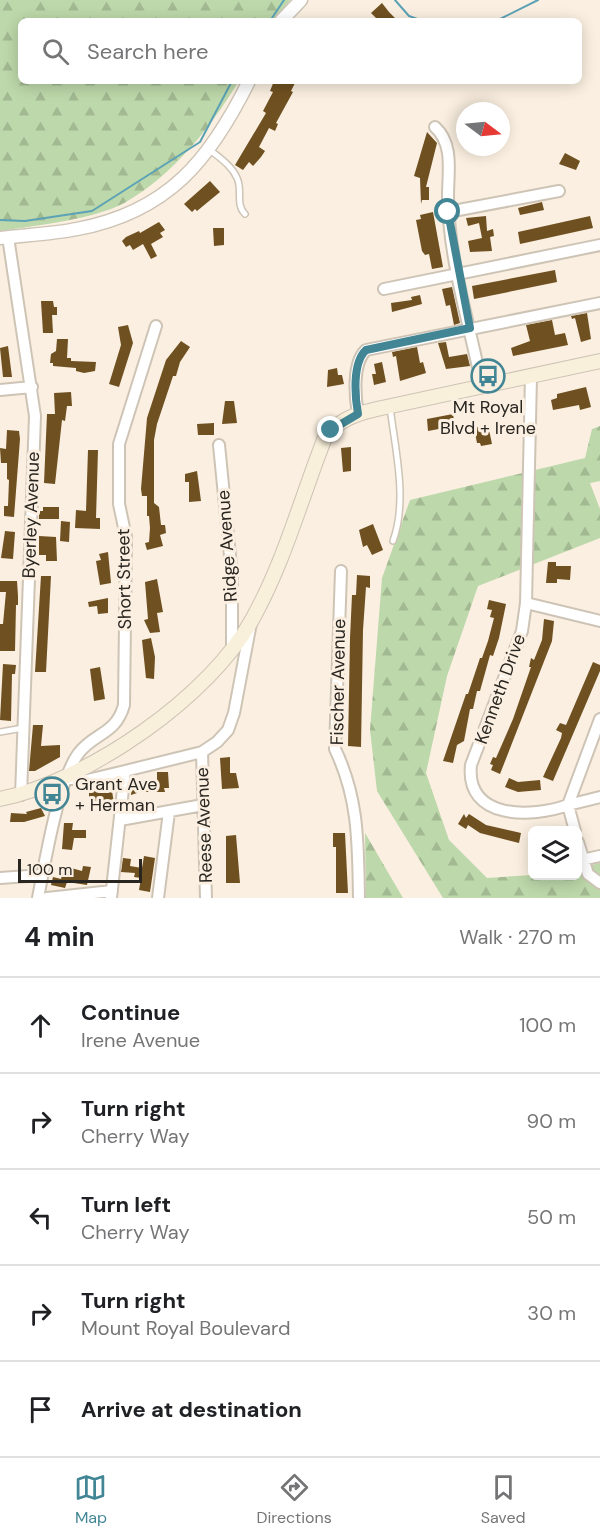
<!DOCTYPE html>
<html lang="en">
<head>
<meta charset="utf-8">
<style>
  :root { --surface:#fff; --page:#f6f6f6; --text:#202124; --muted:#757577; --line:#e0e0e0; --accent:#428695 }
  body { margin:0; font-family:"DM Sans",sans-serif; background:var(--page); color:var(--text) }
  .controls { position:absolute; right:18px; bottom:18px; display:grid; overflow:hidden; border-radius:9px; box-shadow:0 3px 15px #0003 }
  .controls button { width:54px; height:54px; display:grid; place-items:center; padding:0; border:0; border-bottom:2px solid var(--line); background:var(--surface); color:var(--text); font:30px sans-serif }
  .compass { position:absolute; left:456px; top:102px; width:54px; height:54px; border-radius:50%; background:var(--surface); box-shadow:0 3px 15px #0003; rotate:106deg }
  .scale { position:absolute; left:18px; bottom:15px; width:124px; box-sizing:border-box; padding-left:6px; border:3px solid #292520; border-top:0; font-size:16px; line-height:21px; white-space:nowrap; color:#292520; -webkit-text-stroke:4px #faefe0; paint-order:stroke }
  .stop { position:absolute; width:18px; height:18px; margin:-14px; border:4px solid #428695; border-radius:50%; background:#fff }
  .stop.end { background:#428695; border-color:#fff; box-shadow:0 2px 6px #0008 }
  .list { margin:0; padding:0; list-style:none }
  h2 { display:flex; justify-content:space-between; align-items:center; height:78px; margin:0; padding:0 24px; font-size:26px }
  h2 small { font-size:20px; font-weight:400; color:var(--muted) }
  .list li { display:grid; grid-template-columns:39px 1fr auto; gap:18px; align-items:center; box-sizing:border-box; height:96px; padding:0 24px; border-top:2px solid var(--line) }
  .list b { display:block; font-size:22px; white-space:nowrap }
  .list p { margin:0; font-size:20px; white-space:nowrap; color:var(--muted) }
  .list em { font-size:20px; font-style:normal; color:var(--muted) }
  .icon { flex:none; width:33px; height:33px; fill:none; stroke:currentColor; stroke-width:2; stroke-linecap:round; stroke-linejoin:round }
  .map { position:relative; flex:none; width:600px; height:898px; overflow:hidden }
  .search { position:absolute; background:var(--surface); box-shadow:0 3px 15px #0003; left:18px; right:18px; top:18px; height:66px; display:flex; align-items:center; gap:15px; box-sizing:border-box; padding:0 21px; border-radius:9px; color:var(--muted); font-size:22px }
  .sheet { height:558px; background:var(--surface) }
  nav { display:flex; justify-content:space-around; align-items:center; box-sizing:border-box; height:84px; border-top:2px solid var(--line); background:var(--surface); font-size:16px; color:var(--muted) }
  nav a { display:grid; justify-items:center; gap:3px }
  nav .on { color:var(--accent) }
  .map>svg:first-child { display:block }
  .forest { fill:url(#forest-firs) }
  .lines { fill:none; stroke-linecap:round; stroke-linejoin:round }
  .stream { stroke:#5ca2b6; stroke-width:2 }
  .building { fill:#6f5020 }
  .service-casing { stroke:#cec4b6; stroke-width:8 }
  .minor-casing { stroke:#cec4b6; stroke-width:14 }
  .tertiary-casing { stroke:#cec4b6; stroke-width:15 }
  .secondary-casing { stroke:#cec4b6; stroke-width:16 }
  .service { stroke:#fff; stroke-width:5 }
  .minor { stroke:#fff; stroke-width:10 }
  .tertiary { stroke:#fff; stroke-width:12 }
  .secondary { stroke:#f9f0db; stroke-width:14 }
  .route { stroke:#428695; stroke-width:8 }
  .labels { text-anchor:middle; stroke-width:6; stroke-linejoin:round; paint-order:stroke }
  .poi-label { font-size:18px; fill:#292520; stroke:#faefe0 }
  .street-label { font-size:18px; fill:#292520; stroke:#faefe0 }
</style>
</head>
<body>
<div class="map">
<svg width="600" height="898" viewBox="0 0 600 898">
  <defs>
    <pattern id="forest-firs" width="22" height="20" patternUnits="userSpaceOnUse" patternTransform="scale(1.5)"><rect width="22" height="20" fill="#bdd8aa"/><path d="M5 1l3.5 6h-7zM16 11l3.5 6h-7z" fill="#a2b992"/></pattern>
  </defs>
  <rect width="100%" height="100%" fill="#faefe0"/>
  <path class="forest" d="M0,0H290L275,21H21V81H239C210,128 174,174 126,202C94,220 37,225 0,231Z
    M600,426V481L590,483L600,509V538L478,586L447,676L426,773L449,840L487,878L532,875L578,876V869L600,863V898H443L377,791L370,730L382,578L410,500L585,458L592,429Z
    M365,833L403,898H366Z"/>
  <g class="lines">
    <path class="stream" d="M395,0L409,16L423,21
      M270,21L284,0
      M496,21L538,0
      M0,220L25,221L92,211L200,142L232,81"/>
  </g>
  <path class="building" d="M382,3L389,12L398,21H379L371,13Z
    M274,81H296L291,91L293,92L276,123L278,124L275,131L269,128L259,147L265,151L261,157L253,166L249,162L243,170L235,165L266,113L263,111L273,92L270,91Z
    M427,132L437,143L426,187H429V200H422L421,204L420,178L414,176Z
    M565,153L580,161L576,170L559,164Z
    M210,181L220,192L197,211L195,209L192,212L184,204Z
    M542,202L544,210L520,215L518,208Z
    M433,212L443,267L432,269L429,254L425,255L422,251L416,220L421,219L420,215Z
    M486,216L487,231L493,229L494,236L490,237L492,251L470,252L468,241L482,238L479,223L468,226L466,218Z
    M590,216L593,228L520,244L518,232Z
    M159,222L165,230L160,233L163,237L151,244L157,256L151,259L143,244L133,250L130,245L126,247L122,241L126,237L139,231L140,233Z
    M213,228H224V245L214,246Z
    M555,270L557,282L474,299L472,286Z
    M452,287L460,323L454,325L450,305L446,306L442,289Z
    M420,295L422,304L392,312L391,303L412,300L411,297Z
    M41,301H53L54,307H57V315H52L53,333H43Z
    M587,313L591,339L581,342L575,318L572,319L571,316Z
    M552,320L555,335L565,333L568,345L513,356L511,348L530,341L526,325Z
    M128,325L133,343L119,387L109,384L121,345L118,327Z
    M57,339H68L67,358H71V361L96,362L95,371L84,373L76,371V368L53,366V363H50L51,354L56,351Z
    M181,341L190,347L180,362L176,376H173L157,424L154,440V503L159,507L161,525H165L166,533L160,535L163,546L147,550L145,543L149,542L150,528L149,516H147V496H142L141,489L147,418L166,360Z
    M446,342L449,357L467,354L470,366L446,369L438,343Z
    M8,346L12,377H3L0,348Z
    M417,347L420,363L423,362L426,373L400,381L396,356L393,357L392,352Z
    M382,362L386,382L374,385L372,374H376L374,364Z
    M337,368L338,375H342L344,384L327,387L328,370Z
    M586,387L591,407L580,410L579,405L553,410L551,400L557,398V394Z
    M71,392L72,406H67L65,421L62,420L55,484L44,483L47,414H55L54,393Z
    M225,401H234L237,423L222,424Z
    M453,414L455,426L428,431L427,419Z
    M214,423V435H198L197,424Z
    M488,425L492,444L481,446L480,443H477L474,428Z
    M7,430L19,431L20,439L14,517L4,516V506H8L9,480L7,479V463H1L0,448L6,449Z
    M351,447V471L343,472L341,448Z
    M88,450H98L96,518H100V529L75,528L76,510L86,511Z
    M197,471L201,501L189,502V482H185V474Z
    M43,507H59V519H39V511H43Z
    M61,521L70,522L69,542L60,541Z
    M373,524L383,550L372,555L367,545L363,547L359,530Z
    M5,531L15,532L13,559L1,558Z
    M39,536L56,537L57,561H46V555H39Z
    M108,552L111,583L100,585L96,561L101,560L99,554Z
    M548,562H556V566H571L570,580L557,579V583H546Z
    M357,575L370,576V588L366,587L363,630L361,747L348,746L350,638L352,595H356Z
    M41,576H51L46,672H35Z
    M157,579L163,612L157,613L160,632L150,633L144,620L148,619L145,582Z
    M0,581H17L18,596V605H16L15,651H0V624H3L6,592H0Z
    M108,598V613L98,614L97,606L89,607L88,602Z
    M489,600L506,604L499,638L493,656L490,655L480,691H477L473,709H470L464,741L457,745L453,763L443,761L466,694H468L480,658H482L488,641L494,618L490,617L492,610L487,609Z
    M544,619L554,621L552,641L500,774L491,770L493,765L490,764L493,757L496,758L513,719L531,667H529L531,658L534,660L542,640Z
    M151,638L155,657L154,679L146,678L142,640Z
    M593,662L600,665V671L553,781L543,777L561,738L562,733L556,730L560,723L566,725Z
    M3,664L16,665L15,674H12L11,721L0,720Z
    M100,667L105,699L94,701L90,669Z
    M33,725H43L41,746L60,745V757L35,771H29Z
    M230,757V773H236L239,788L222,789L220,758Z
    M157,772H168L169,788H164L165,792H140L131,795L132,779L157,781Z
    M509,778L518,782L540,780L541,790L518,792L505,787Z
    M111,784L114,804H89V791L104,790L103,785Z
    M41,808L45,816L24,822H10L11,813L27,814L26,812Z
    M464,814L466,818L469,814L486,825L521,833L519,843L480,833L468,825L466,829L458,824Z
    M64,823H73L72,830H86V838H74L72,850L62,849Z
    M333,833H345L348,893H336V847H333Z
    M236,835L240,883H226V836Z
    M144,856L155,858L150,892L139,890L141,878L134,877L135,873L121,872L123,858L131,859L130,866L142,868Z
    M64,866L82,871L83,866L91,867L87,885L67,882L65,888L51,885L53,877L61,879Z"/>
  <g class="lines">
    <defs>
      <path id="service" d="M210,150C220,158 232,166 237,178C243,190 235,204 245,214
        M390,407C395,449 408,500 393,541
        M0,732L23,728"/>
      <path id="minor" d="M435,127C454,144 448,172 448,196C448,257 470,326 482,386
        M448,212L559,191
        M8,237L35,416L21,795
        M384,289L600,245
        M531,376L526,603L522,631L471,765C465,820 532,818 568,805L575,831
        M0,390L32,387
        M358,414C355,397 352,363 366,350L600,303
        M219,445L232,576V648
        M341,571L335,749C359,799 358,844 359,898
        M526,603L600,621
        M600,719L568,805L600,797
        M202,752L206,898
        M65,777L83,781L125,771L202,752L217,742L228,730L234,713L251,623
        M120,820L203,805
        M578,842L588,874L600,883
        M582,860L600,856
        M0,878L42,875
        M38,898C45,862 58,782 78,754C93,733 116,735 124,705L126,537L119,504V444L156,326
        M47,898L112,891
        M111,898L125,771
        M158,898L169,812"/>
      <path id="tertiary" d="M281,21L301,0
        M0,238C26,235 52,234 77,229C168,212 210,160 249,81"/>
      <path id="secondary" d="M0,799C87,782 211,696 253,618C284,562 301,499 324,440C337,420 355,414 377,409L600,361"/>
    </defs>
    <use href="#service" class="service-casing"/>
    <use href="#minor" class="minor-casing"/>
    <use href="#tertiary" class="tertiary-casing"/>
    <use href="#secondary" class="secondary-casing"/>
    <use href="#service" class="service"/>
    <use href="#minor" class="minor"/>
    <use href="#tertiary" class="tertiary"/>
    <use href="#secondary" class="secondary"/>
  </g>
  <g class="lines">
    <path class="route" d="M331,430L358,414C355,397 352,363 366,350L470,328L448,212"/>
  </g>
  <defs>
    <symbol id="bus-ring" viewBox="-11 -11 22 22"><circle r="9.5" fill="#faefe0" stroke="#428695" stroke-width="1.5"/><path d="M-5-6H5V4H4V6H2V4H-2V6H-4V4H-5ZM-3.5-4V0h7V-4ZM-3.5 1.2v1.5H-2V1.2ZM2 1.2v1.5H3.5V1.2Z" fill="#428695"/></symbol>
  </defs>
  <g fill-rule="evenodd">
    <use href="#bus-ring" x="469" y="357" width="38" height="38"/>
    <use href="#bus-ring" x="33" y="775" width="38" height="38"/>
  </g>
  <g class="labels">
    <g class="poi-label">
      <text x="488" y="413">Mt Royal<tspan x="488" dy="21">Blvd + Irene</tspan></text>
      <text x="75" y="790" text-anchor="start">Grant Ave<tspan x="75" dy="21">+ Herman</tspan></text>
    </g>
    <g class="street-label">
      <text transform="translate(31 515) rotate(-88)" y="6">Byerley Avenue</text>
      <text transform="translate(227 546) rotate(-94)" y="6">Ridge Avenue</text>
      <text transform="translate(124 579) rotate(-91)" y="6">Short Street</text>
      <text transform="translate(338 682) rotate(-89)" y="6">Fischer Avenue</text>
      <text transform="translate(500 689) rotate(-70)" y="6">Kenneth Drive</text>
      <text transform="translate(204 825) rotate(-92)" y="6">Reese Avenue</text>
    </g>
  </g>
</svg>
<div class="controls">
<button><svg class="icon" aria-label="layers" viewBox="0 0 24 24"><path d="M12 4l9 5-9 5-9-5zM3 14l9 5 9-5"/></svg></button>
</div>
<svg class="compass" viewBox="-18 -18 36 36"><path d="M0-13l5 13h-10z" fill="#e53935"/><path d="M0 13l5-13h-10z" fill="#757577"/></svg>
<div class="scale">100 m</div>
<div class="stop" style="left:448px;top:212px"></div>
<div class="stop end" style="left:331px;top:430px"></div>
<div class="search"><svg class="icon" aria-label="search" viewBox="0 0 24 24"><circle cx="10" cy="10" r="6"/><path d="M15 15l6 6"/></svg>Search here</div>
</div>
<section class="sheet">
<h2>4 min<small>Walk · 270 m</small></h2>
<ul class="list">
<li><svg class="icon" aria-label="ahead" viewBox="0 0 24 24"><path d="M12 20V5M6 11l6-6 6 6"/></svg><div><b>Continue</b><p>Irene Avenue</p></div><em>100 m</em></li>
<li><svg class="icon" aria-label="right" viewBox="0 0 24 24"><path d="M7 20v-9h11M14 6l5 5-5 5"/></svg><div><b>Turn right</b><p>Cherry Way</p></div><em>90 m</em></li>
<li><svg class="icon" aria-label="left" viewBox="0 0 24 24"><path d="M17 20v-9H6M10 6l-5 5 5 5"/></svg><div><b>Turn left</b><p>Cherry Way</p></div><em>50 m</em></li>
<li><svg class="icon" aria-label="right" viewBox="0 0 24 24"><path d="M7 20v-9h11M14 6l5 5-5 5"/></svg><div><b>Turn right</b><p>Mount Royal Boulevard</p></div><em>30 m</em></li>
<li><svg class="icon" aria-label="arrive" viewBox="0 0 24 24"><path d="M6 21V4h12l-3 4 3 4H6"/></svg><div><b>Arrive at destination</b></div></li>
</ul>
</section>
<nav>
<a class="on"><svg class="icon" aria-label="map" viewBox="0 0 24 24"><path d="M3 6l6-2 6 2 6-2v14l-6 2-6-2-6 2zM9 4v14M15 6v14"/></svg>Map</a>
<a><svg class="icon" aria-label="directions" viewBox="0 0 24 24"><path d="M12 3l9 9-9 9-9-9zM9 14v-3h6M13 9l2 2-2 2"/></svg>Directions</a>
<a><svg class="icon" aria-label="saved" viewBox="0 0 24 24"><path d="M7 4h10v16l-5-4-5 4z"/></svg>Saved</a>
</nav>
</body>
</html>
